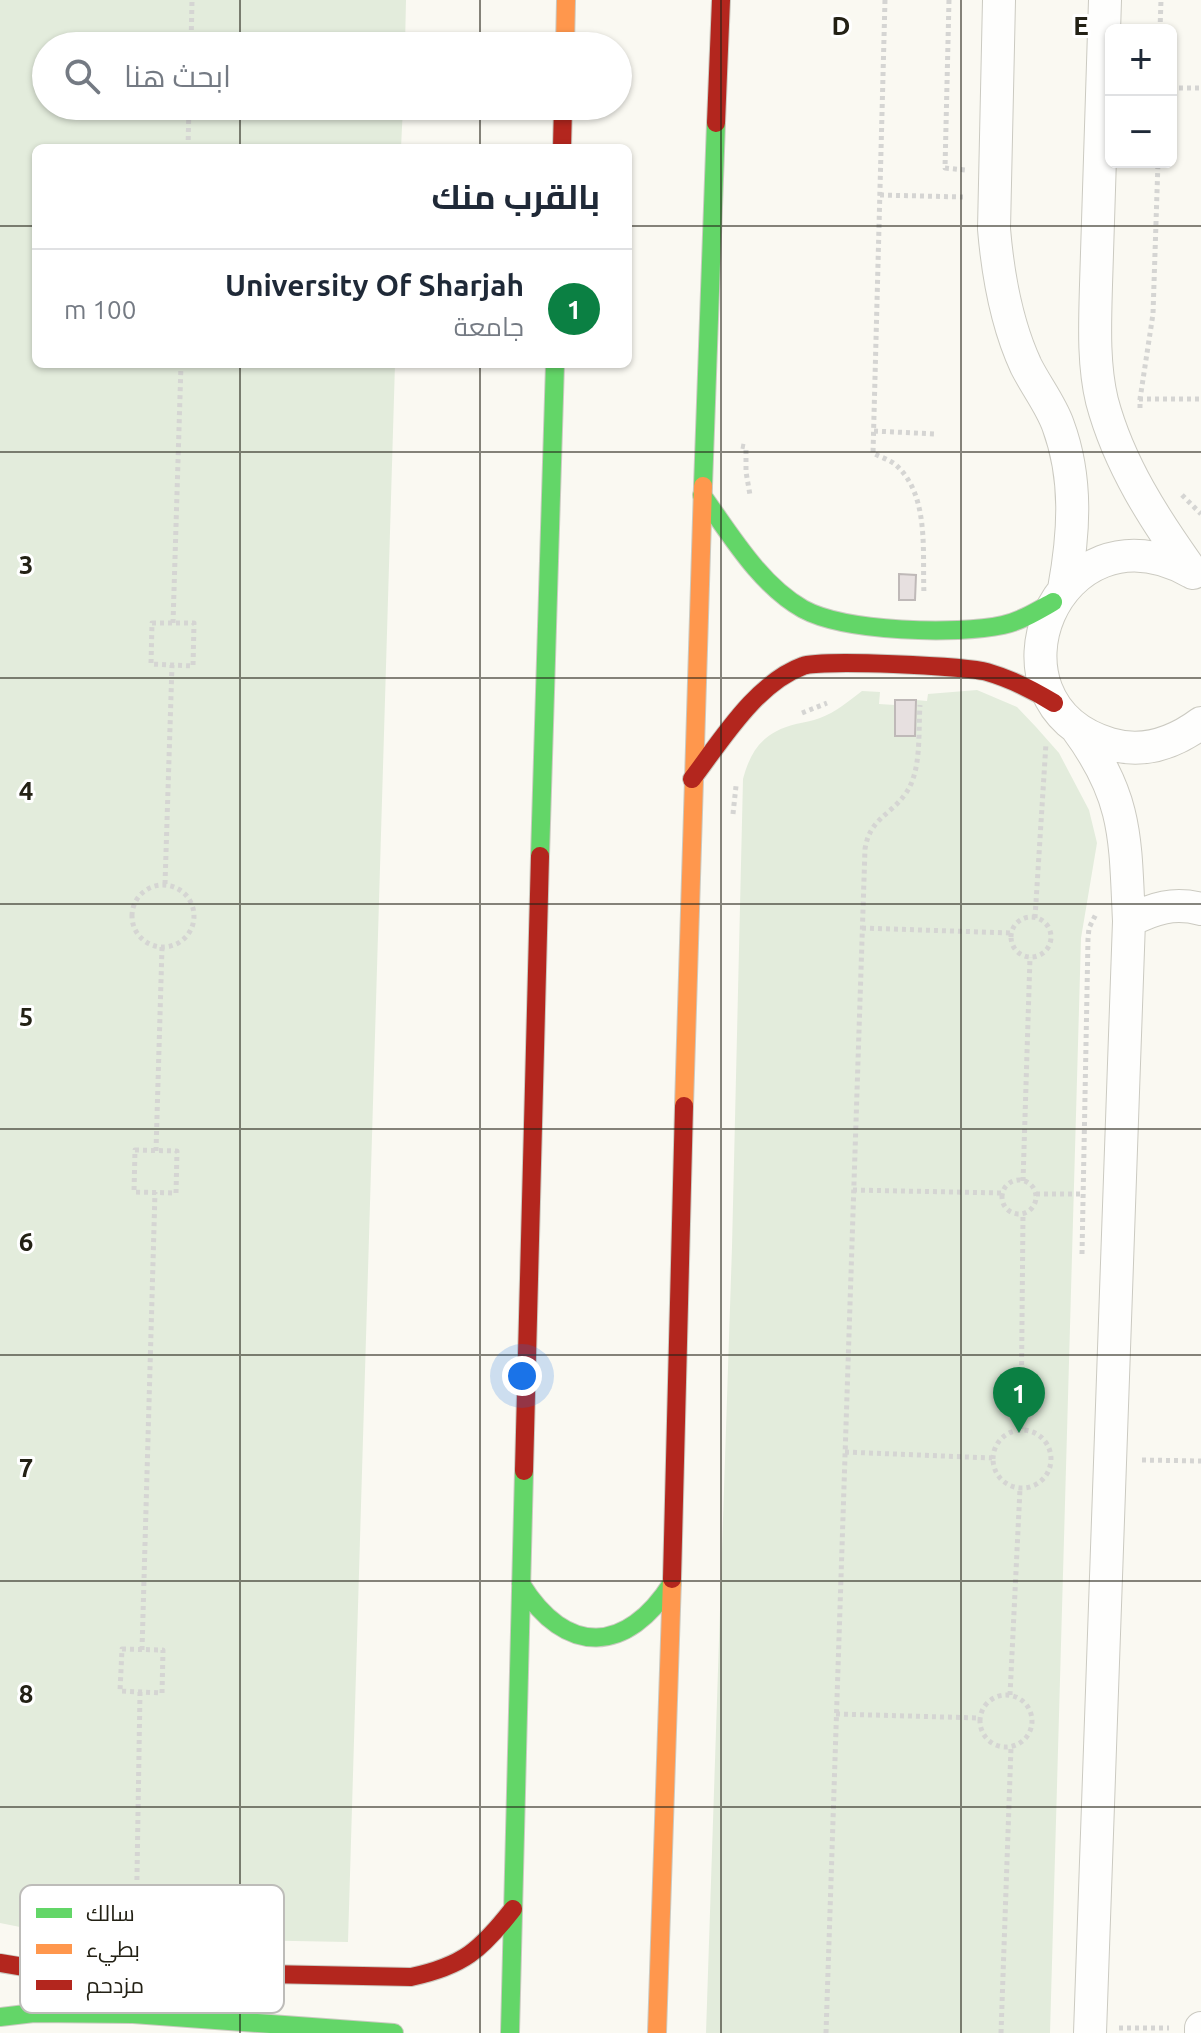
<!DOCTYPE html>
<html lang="ar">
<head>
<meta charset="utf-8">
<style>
  :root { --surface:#fff; --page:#f2f2f3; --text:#1f2937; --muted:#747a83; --line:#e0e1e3; --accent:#0b8043 }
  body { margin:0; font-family:Ubuntu,Cairo,sans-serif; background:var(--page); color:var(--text); direction:rtl }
  .controls { position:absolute; right:24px; top:24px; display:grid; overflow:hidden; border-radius:12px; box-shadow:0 2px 6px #0004 }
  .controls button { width:72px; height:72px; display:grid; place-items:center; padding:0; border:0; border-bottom:2px solid var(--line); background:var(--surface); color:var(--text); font:40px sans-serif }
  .you { position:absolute; left:522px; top:1376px; width:28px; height:28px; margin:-20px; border:6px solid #fff; border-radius:50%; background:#1a73e8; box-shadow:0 0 0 12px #1a73e833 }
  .badge { display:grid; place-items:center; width:52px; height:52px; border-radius:50%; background:var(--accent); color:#fff; font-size:26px; font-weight:700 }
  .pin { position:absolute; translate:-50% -66px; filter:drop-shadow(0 2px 4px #0008) }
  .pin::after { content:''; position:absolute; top:42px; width:28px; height:24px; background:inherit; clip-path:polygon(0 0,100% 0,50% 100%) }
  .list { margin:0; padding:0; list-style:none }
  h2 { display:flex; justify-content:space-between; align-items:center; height:104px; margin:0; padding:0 32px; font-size:34px }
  h2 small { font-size:26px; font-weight:400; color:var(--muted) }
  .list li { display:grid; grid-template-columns:52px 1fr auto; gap:24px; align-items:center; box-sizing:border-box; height:120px; padding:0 32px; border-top:2px solid var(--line) }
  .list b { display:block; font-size:30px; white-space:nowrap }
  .list p { margin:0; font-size:26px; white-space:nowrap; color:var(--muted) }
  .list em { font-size:26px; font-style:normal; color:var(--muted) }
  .icon { flex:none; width:44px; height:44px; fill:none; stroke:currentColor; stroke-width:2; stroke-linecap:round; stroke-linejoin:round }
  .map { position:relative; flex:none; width:1201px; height:2033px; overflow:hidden; direction:ltr }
  .search { position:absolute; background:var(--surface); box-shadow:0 2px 6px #0004; left:32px; top:32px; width:600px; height:88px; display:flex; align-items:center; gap:20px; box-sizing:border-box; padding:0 28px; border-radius:44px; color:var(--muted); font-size:30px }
  .panel { position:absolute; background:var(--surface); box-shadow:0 2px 6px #0004; left:32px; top:144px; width:600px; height:224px; border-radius:12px; direction:rtl }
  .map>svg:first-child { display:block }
  .green { fill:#e3ecdc }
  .building { fill:#e7e0e0; stroke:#bfb9b8; stroke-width:2 }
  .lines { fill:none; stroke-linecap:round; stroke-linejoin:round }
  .street-casing { stroke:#cbcac1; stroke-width:34 }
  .fast-casing { stroke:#cbcac1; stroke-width:20 }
  .slow-casing { stroke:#cbcac1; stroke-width:20 }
  .jam-casing { stroke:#cbcac1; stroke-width:20 }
  .path { stroke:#d5d5d3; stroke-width:5; stroke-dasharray:4 4; stroke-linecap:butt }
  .street { stroke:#fefefd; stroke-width:32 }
  .fast { stroke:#63d668; stroke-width:18 }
  .slow { stroke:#ff974d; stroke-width:18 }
  .jam { stroke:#b3261e; stroke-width:18 }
  .grid { fill:none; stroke:#232115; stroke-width:2; stroke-opacity:0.55 }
  .key { fill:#fff; stroke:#bdbcb9; stroke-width:2 }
  .key-label { font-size:22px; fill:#232115 }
  .grid-label { font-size:26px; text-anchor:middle; font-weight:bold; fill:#232115; stroke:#fff; stroke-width:6; stroke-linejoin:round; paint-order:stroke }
</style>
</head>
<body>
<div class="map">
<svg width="1201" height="2033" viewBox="0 0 1201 2033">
  <rect width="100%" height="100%" fill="#faf9f2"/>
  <path class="green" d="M0,0H406L405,46H46V106H403L401,148H36V364H395L348,1942L70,1937L0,1923Z
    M977,690L1017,707L1036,727L1059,753L1089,810L1097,843L1081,938L1050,2033H706L732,1247L743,779C751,749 764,732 796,724C804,722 812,721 820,718C836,712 849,701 862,691L880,692L879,704L895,705V736H915L916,700L927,701L928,694Z"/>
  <path class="building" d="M899,574L916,575L915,600H899Z
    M895,700H916L915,736H895Z"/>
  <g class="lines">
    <defs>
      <path id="street" d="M999,0L994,229C998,276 1006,323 1026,366C1036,386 1051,405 1058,425C1078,479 1074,534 1064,589
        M1105,0L1096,285C1095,322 1093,364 1102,401C1119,465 1155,520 1193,573
        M1191,572C1057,497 974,703 1110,744C1144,754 1174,743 1201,723
        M1077,729C1128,798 1125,839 1129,921L1090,2033
        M1129,921C1154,908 1174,902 1201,909
        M1201,2033V2028"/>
      <path id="fast" d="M703,486L716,123
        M702,495C730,534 760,585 803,609C845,632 957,635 1003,625C1021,621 1037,611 1053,602
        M540,856L555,364
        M521,1584C566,1657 627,1654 672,1583
        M0,2017L34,2013L133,2014L394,2033
        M510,2033L524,1471"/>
      <path id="slow" d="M565,46L566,0
        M684,1106L703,486
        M657,2033L672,1579"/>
      <path id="jam" d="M716,123L721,0
        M562,148L563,106
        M692,779C721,741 756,683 803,666C820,659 967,666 987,672C1011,679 1033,690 1054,703
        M524,1471L540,856
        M672,1579L684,1106
        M0,1963L36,1969L411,1977C463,1966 481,1950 513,1909"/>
    </defs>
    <use href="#street" class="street-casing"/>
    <use href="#fast" class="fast-casing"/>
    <use href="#slow" class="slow-casing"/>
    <use href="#jam" class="jam-casing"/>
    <path class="path" d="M885,0L873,453C880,457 890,460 896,465C930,496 922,552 924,594
      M949,0L945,168L965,170
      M1160,30L1161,0
      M191,46L192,0
      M1171,88H1201
      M188,148L189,106
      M880,195L963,197
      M1139,399H1201
      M1140,408V399L1153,314L1158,162
      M874,431L936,434
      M741,446L746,447V472L750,495
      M1182,495L1201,514
      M152,623H194L193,666L151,664Z
      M173,623L181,364
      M802,713L827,703
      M733,814L736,786
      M165,884L172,665
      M132 916a31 31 0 1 1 62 0a31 31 0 1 1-62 0Z
      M1011 937a20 20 0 1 1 40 0a20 20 0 1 1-40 0Z
      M1035,918L1046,743
      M862,928L1011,933
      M135,1150L177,1151L176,1193L134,1192Z
      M156,1151L162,947
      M1002 1197a17 17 0 1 1 34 0a17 17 0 1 1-34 0Z
      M1023,1181L1030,957
      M853,1190L1002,1193
      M1036,1194H1083
      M1082,1254L1088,939L1089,928L1096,914
      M1021,1429L1023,1214
      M993 1459a29 29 0 1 1 58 0a29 29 0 1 1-58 0Z
      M845,1452L992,1458
      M1142,1460L1201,1461
      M122,1649L163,1650L162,1693L120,1691Z
      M142,1650L155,1192
      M980 1721a26 26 0 1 1 52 0a26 26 0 1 1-52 0Z
      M1010,1695L1020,1489
      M836,1714L980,1718
      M136,1936L140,1692
      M1119,2028H1169
      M826,2033L865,849C870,818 890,816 906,793C922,770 918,732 920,705
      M1001,2033L1011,1747"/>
    <use href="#street" class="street"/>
    <use href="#fast" class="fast"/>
    <use href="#slow" class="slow"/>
    <use href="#jam" class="jam"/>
  </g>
  <path class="grid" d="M240,0V46M480,0V46M721,0V2033M961,0V2033M240,106V148M480,106V148M0,226H36M628,226H1201M240,364V2033M480,364V2033M0,452H1201M0,678H1201M0,904H1201M0,1129H1201M0,1355H1201M0,1581H1201M0,1807H1201"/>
  <rect x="20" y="1885" width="264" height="128" rx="12" class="key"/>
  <rect x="36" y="1908" width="36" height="10" fill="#63d668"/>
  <rect x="36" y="1944" width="36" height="10" fill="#ff974d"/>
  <rect x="36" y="1980" width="36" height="10" fill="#b3261e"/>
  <g class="key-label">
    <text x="86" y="1921">سالك</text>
    <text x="86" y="1957">بطيء</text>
    <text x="86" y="1993">مزدحم</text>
  </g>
  <g class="grid-label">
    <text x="841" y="35">D</text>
    <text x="1081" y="35">E</text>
    <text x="26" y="574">3</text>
    <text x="26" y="800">4</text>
    <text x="26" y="1026">5</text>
    <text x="26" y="1251">6</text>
    <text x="26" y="1477">7</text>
    <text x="26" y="1703">8</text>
  </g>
</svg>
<div class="controls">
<button>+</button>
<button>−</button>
</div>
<div class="you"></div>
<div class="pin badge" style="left:1019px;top:1433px">1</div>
<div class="search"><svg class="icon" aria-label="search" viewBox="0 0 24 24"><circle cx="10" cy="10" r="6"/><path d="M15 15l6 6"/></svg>ابحث هنا</div>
<section class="panel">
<h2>بالقرب منك<small></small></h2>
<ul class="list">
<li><span class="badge">1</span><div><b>University Of Sharjah</b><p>جامعة</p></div><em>100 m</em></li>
</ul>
</section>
</div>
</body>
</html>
